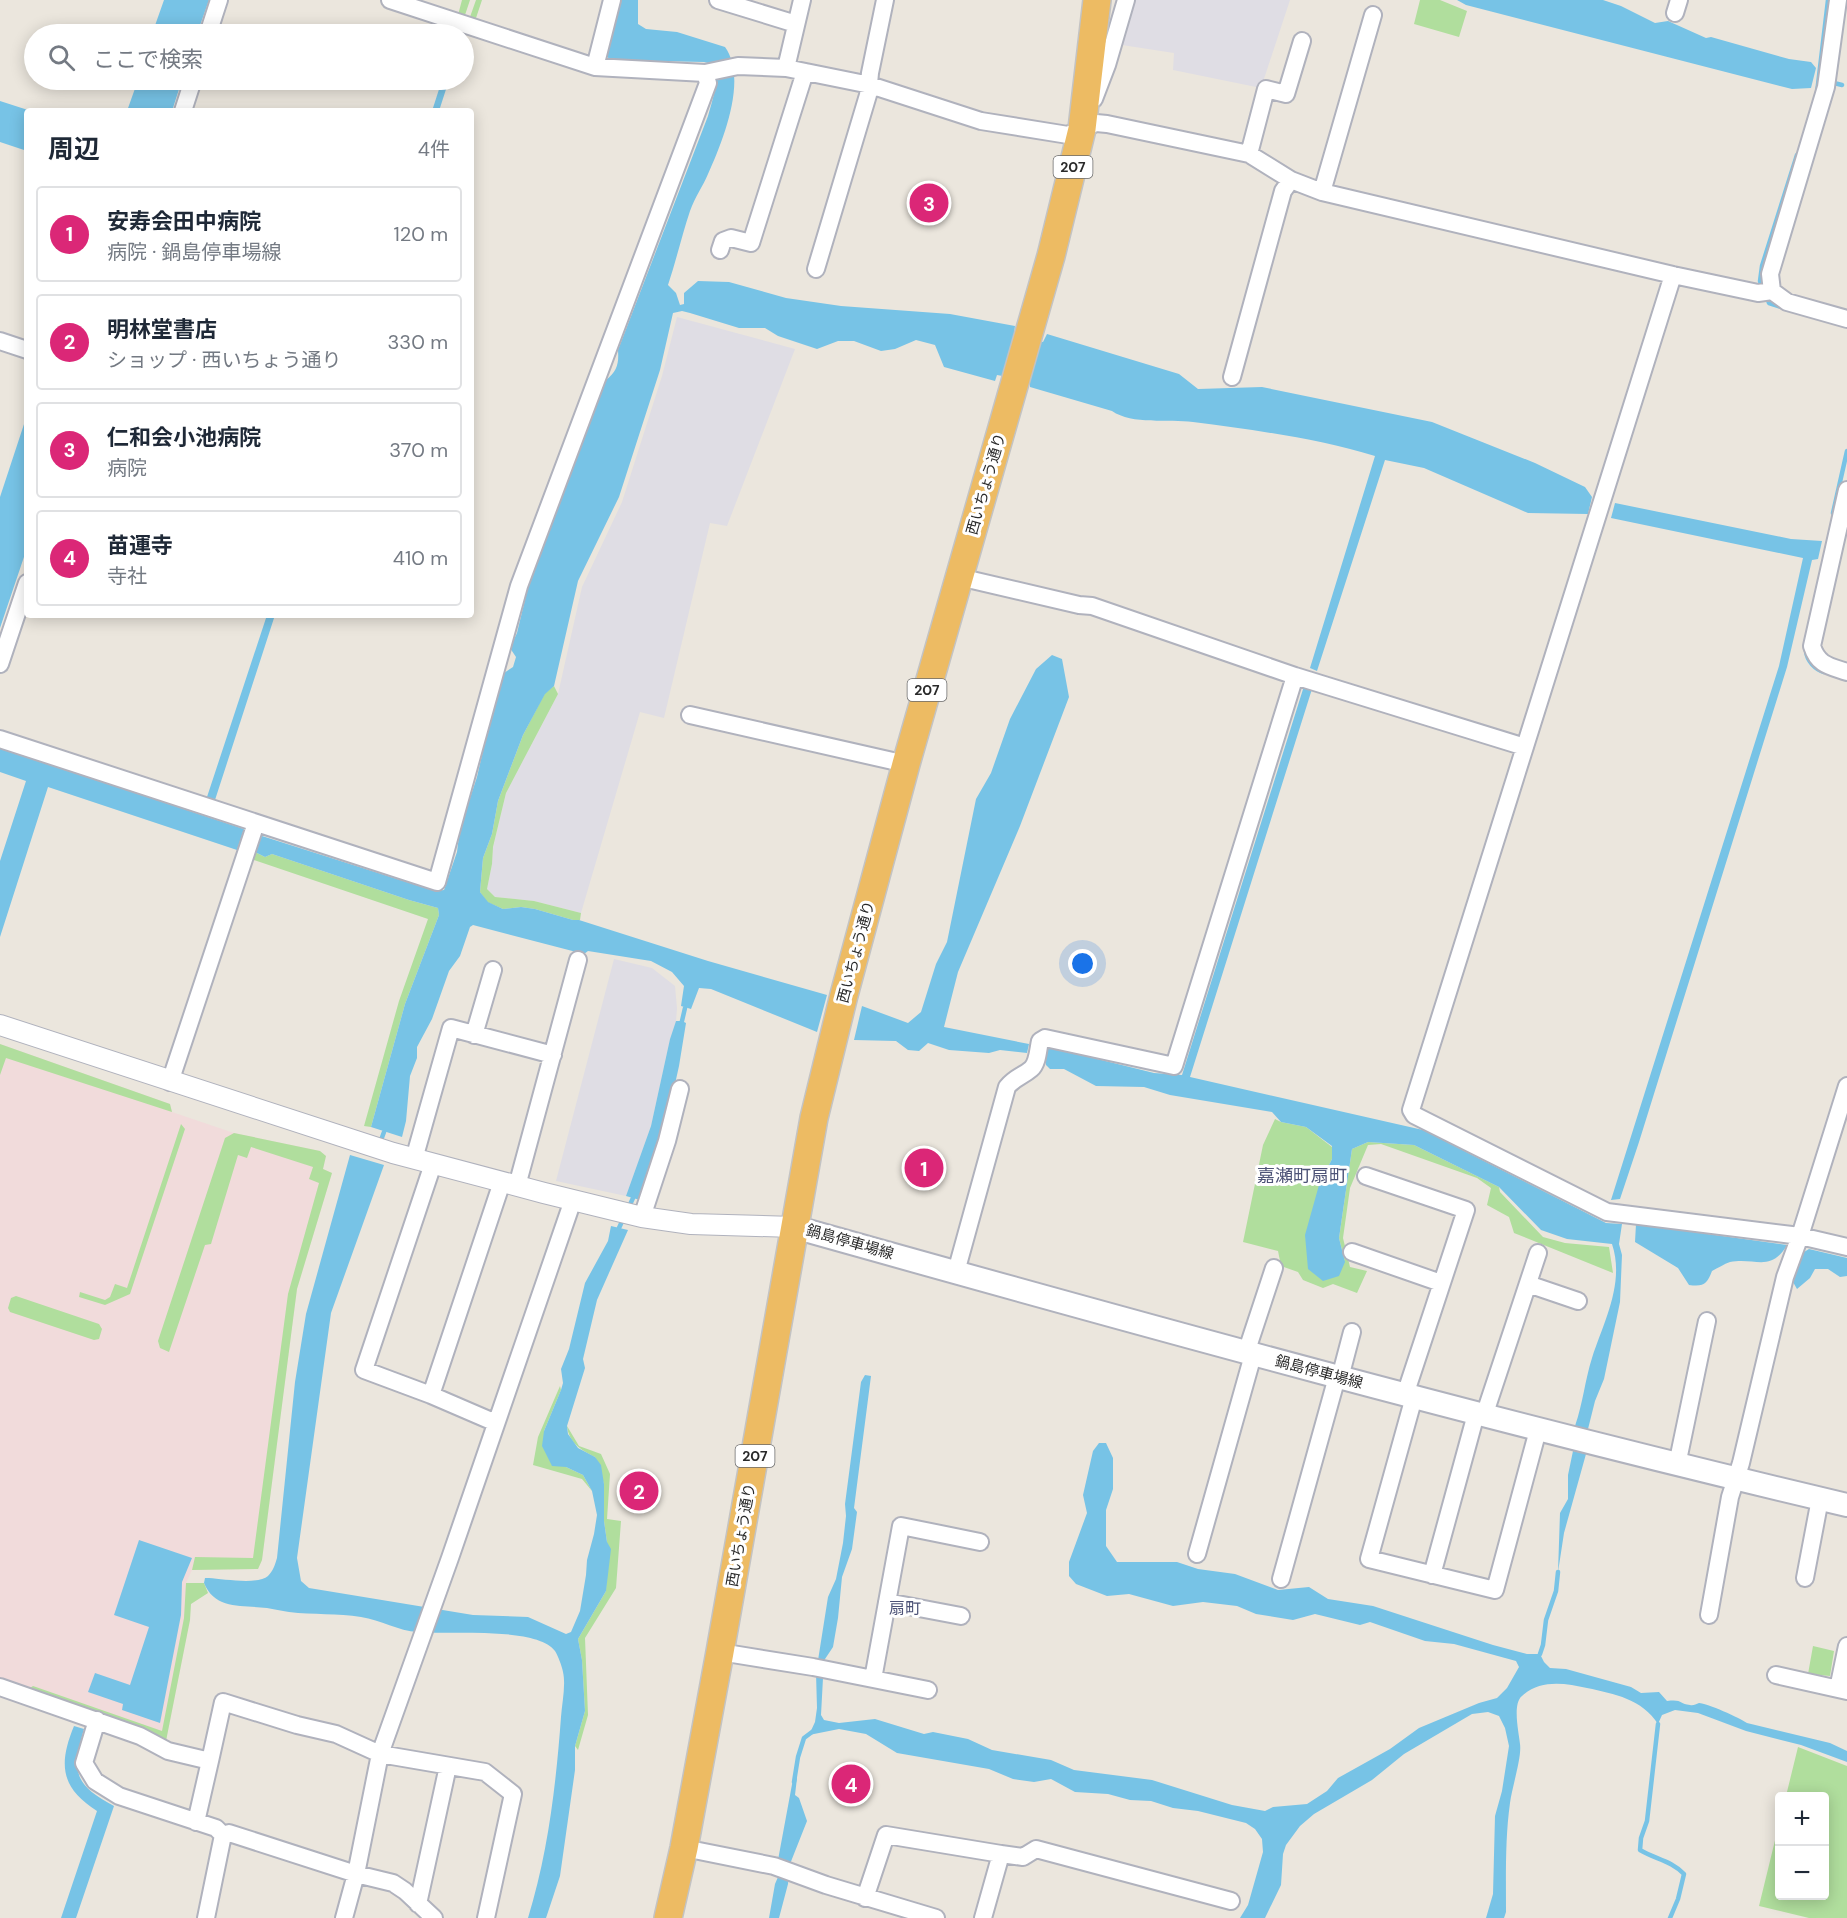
<!DOCTYPE html>
<html lang="ja">
<head>
<meta charset="utf-8">
<style>
  :root { --surface:#fff; --page:#f6f6f7; --text:#1f2937; --muted:#747a83; --line:#e0e1e3; --accent:#db2777 }
  body { margin:0; font-family:"DM Sans","Noto Sans JP",sans-serif; background:var(--page); color:var(--text) }
  .controls { position:absolute; right:18px; bottom:18px; display:grid; overflow:hidden; border-radius:6px; box-shadow:0 3px 15px #0003 }
  .controls button { width:54px; height:54px; display:grid; place-items:center; padding:0; border:0; border-bottom:2px solid var(--line); background:var(--surface); color:var(--text); font:30px sans-serif }
  .you { position:absolute; left:1083px; top:964px; width:21px; height:21px; margin:-15px; border:4px solid #fff; border-radius:50%; background:#1a73e8; box-shadow:0 0 0 9px #1a73e833 }
  .badge { display:grid; place-items:center; width:39px; height:39px; border-radius:50%; background:var(--accent); color:#fff; font-size:20px; font-weight:700 }
  .pin { position:absolute; translate:-50% -50%; border:3px solid #fff; box-shadow:0 2px 6px #0006 }
  .list { margin:0; padding:0; list-style:none }
  h2 { display:flex; justify-content:space-between; align-items:center; height:78px; margin:0; padding:0 24px; font-size:26px }
  h2 small { font-size:20px; font-weight:400; color:var(--muted) }
  .list li { display:grid; grid-template-columns:39px 1fr auto; gap:18px; align-items:center; box-sizing:border-box; height:96px; margin:0 12px 12px; padding:0 12px; border:2px solid var(--line); border-radius:6px }
  .list b { display:block; font-size:22px; white-space:nowrap }
  .list p { margin:0; font-size:20px; white-space:nowrap; color:var(--muted) }
  .list em { font-size:20px; font-style:normal; color:var(--muted) }
  .icon { flex:none; width:33px; height:33px; fill:none; stroke:currentColor; stroke-width:2; stroke-linecap:round; stroke-linejoin:round }
  .map { position:relative; flex:none; width:1847px; height:1918px; overflow:hidden }
  .search { position:absolute; background:var(--surface); box-shadow:0 3px 15px #0003; left:24px; top:24px; width:450px; height:66px; display:flex; align-items:center; gap:15px; box-sizing:border-box; padding:0 21px; border-radius:33px; color:var(--muted); font-size:22px }
  .panel { position:absolute; background:var(--surface); box-shadow:0 3px 15px #0003; left:24px; top:108px; width:450px; height:510px; border-radius:6px }
  .map>svg:first-child { display:block }
  .industrial { fill:#dfdde4 }
  .medical { fill:#f1dbdb }
  .green { fill:#b0de9d }
  .water { fill:#77c3e6 }
  .lines { fill:none; stroke-linecap:round; stroke-linejoin:round }
  .stream { stroke:#77c3e6; stroke-width:4.5 }
  .minor-casing { stroke:#b0b2bd; stroke-width:20 }
  .tertiary-casing { stroke:#b0b2bd; stroke-width:22 }
  .secondary-casing { stroke:#b0b2bd; stroke-width:26 }
  .trunk-casing { stroke:#c3c3c3; stroke-width:30 }
  .minor { stroke:#fff; stroke-width:16 }
  .tertiary { stroke:#fff; stroke-width:20 }
  .secondary { stroke:#fff; stroke-width:22 }
  .trunk { stroke:#edbb63; stroke-width:27 }
  .labels { text-anchor:middle; stroke-width:6; stroke-linejoin:round; paint-order:stroke }
  .shield { fill:#fff; stroke:#6a6a6a; stroke-width:1.5 }
  .shield-label { font-size:14px; font-weight:bold; fill:#2a2a2a }
  .street-label { font-size:15px; fill:#2a2a2a; stroke:#fff }
  .neighbourhood-label { font-size:16px; fill:#4d5377; stroke:#fff }
  .quarter-label { font-size:18px; fill:#4d5377; stroke:#fff }
</style>
</head>
<body>
<div class="map">
<svg width="1847" height="1918" viewBox="0 0 1847 1918">
  <rect width="100%" height="100%" fill="#ebe6dd"/>
  <path class="industrial" d="M1134,0H1290L1261,88L1173,70L1174,53L1122,45Z
    M677,317L795,349L727,526L710,523L664,718L640,712L581,913L534,901L495,897L487,889L492,864L493,848L506,793L558,694L582,587L622,502L662,376Z
    M614,959L652,968L675,986L677,1008L676,1021L670,1039L651,1126L626,1196L556,1181Z"/>
  <path class="medical" d="M0,1044L170,1104L172,1112L234,1133L320,1151L326,1156L323,1169L332,1173L297,1289L262,1560L258,1569L192,1570L186,1583L190,1620L166,1741L0,1683Z"/>
  <path class="green" d="M462,0H470L465,15L470,17L476,0H482L475,21L458,15Z
    M1420,0H1440L1467,11L1459,37L1414,24Z
    M554,686L558,694L506,793L493,847L492,864L487,889L495,897L534,901L581,913L580,920H573L535,909L521,907L503,909L487,902L480,892L483,858L492,834L498,801L523,735L545,693Z
    M255,852L265,857L272,854L409,900L438,908L439,915L405,1004L371,1127L364,1126L399,1001L428,919L251,859Z
    M0,1044L170,1104L172,1112L6,1058L0,1075Z
    M1275,1119L1281,1122L1306,1127L1332,1147V1159L1319,1185L1345,1262L1339,1238L1352,1149L1368,1142L1414,1145L1499,1187L1500,1192L1543,1237L1565,1243L1609,1247L1613,1273L1514,1233L1509,1217L1487,1205L1491,1188L1477,1178L1381,1144L1368,1145L1350,1188L1343,1238L1350,1267L1367,1271L1357,1293L1333,1284L1323,1288L1303,1280L1298,1272L1281,1266L1278,1251L1243,1242L1263,1145Z
    M181,1124L185,1129L130,1294L105,1305L79,1297L80,1292L105,1300L110,1297L115,1284L127,1288Z
    M234,1133L320,1151L326,1156L323,1169L332,1173L297,1289L262,1560L258,1569L192,1570L195,1557L253,1558L288,1294L319,1183L309,1179L313,1167L251,1147L247,1158L238,1155L211,1244L205,1245L169,1352L160,1348L158,1341L225,1138Z
    M16,1296L99,1324L102,1329L99,1339L94,1340L10,1312L8,1308L11,1298Z
    M560,1386L561,1390L544,1431L566,1467L583,1475L592,1491L582,1479L533,1465L538,1437Z
    M567,1426L579,1446L601,1454L610,1474L607,1519L621,1521L616,1588L585,1638L588,1715L578,1750L575,1746L585,1711L582,1660L578,1639L606,1591L607,1542L604,1521V1484L595,1457C581,1450 569,1443 567,1426Z
    M186,1583H204L208,1593L191,1604L190,1620L166,1741L26,1691L33,1686L162,1731L184,1618Z
    M1813,1646L1834,1651L1830,1676L1808,1674Z
    M1798,1747L1847,1766V1918H1809L1759,1906L1779,1824L1780,1896H1824V1796H1786Z"/>
  <path class="water" d="M164,0H209L197,34H152Z
    M618,0H638V24L646,29L677,32L725,47C748,79 723,141 708,174C703,186 695,197 690,211C682,235 676,261 668,285L676,293L680,305L684,304V293L698,281L729,282L786,298L841,306L950,314L1015,326L1014,334L1043,342L1047,334L1179,374L1198,389L1262,387L1432,422L1535,463L1585,487L1592,497L1588,514L1528,513L1424,468L1385,460L1317,671L1310,668L1375,456C1316,438 1254,430 1193,422C1169,419 1132,425 1112,411L1030,387V381L997,375L995,381L944,367L935,345L916,340L895,349L881,351L854,341H838L817,349L778,336L765,328H739L690,313L682,311L673,313L660,370L619,497L578,581L554,686L545,694L523,735L498,801L492,834L483,858L480,892L488,902L503,909L521,907L535,909L573,920H579L708,961L827,995L817,1032L711,989L699,988L691,1009L681,1006L684,986L672,972L651,961L588,951L584,954L473,925L470,927L460,956L449,971L432,1019L417,1047V1058L410,1076L406,1121L402,1137L371,1127L405,1004L439,915L438,908L409,900L272,854L265,857L255,852L257,845L262,836L435,891L444,890L457,852L460,828L477,777L485,742L504,673L513,667L516,657L510,648L517,633L529,583L606,380C617,371 619,364 618,350L708,116C714,95 718,86 712,64L704,62L610,60L606,55Z
    M1457,0H1603L1621,6L1655,23L1668,21L1706,38L1711,37L1789,59L1811,62L1816,68L1811,88L1792,89L1466,5Z
    M138,80H182L172,111H127Z
    M442,80H449L439,111H432Z
    M0,101L31,111H27V151L0,142Z
    M27,415V548L0,628V497Z
    M1615,503L1791,539L1822,541L1818,559L1812,560L1787,667L1639,1142L1620,1199L1611,1200L1779,666L1803,558L1611,518Z
    M267,615H275L215,800L207,797Z
    M1052,655L1062,659L1069,697L1020,826L958,972L944,1027L1029,1044L1027,1053L1000,1050L989,1053L949,1050L928,1043L919,1051L908,1050L896,1041L854,1040L862,1006L908,1023L921,1012L936,964L947,942L976,799L991,773L1010,719L1036,669Z
    M1304,686L1312,689L1190,1077L1423,1130L1606,1223L1622,1224L1619,1244L1622,1255L1620,1302L1604,1379L1595,1401L1588,1429L1575,1426C1583,1403 1585,1380 1592,1358C1604,1321 1625,1283 1612,1244L1567,1239L1541,1230L1499,1187L1414,1145L1368,1142L1352,1149L1339,1238L1345,1262L1339,1276L1323,1281L1308,1269L1305,1235L1319,1185L1332,1159V1146L1306,1127L1281,1122L1272,1112L1170,1095L1144,1087L1096,1086L1064,1069H1050L1046,1065L1044,1049L1049,1047L1154,1073L1182,1075Z
    M0,748L244,829L237,850L48,787L0,937V861L26,781L0,772Z
    M676,1021H682L686,1023L679,1066L663,1138L640,1200L626,1196L651,1126L670,1039Z
    M350,1155L384,1165L331,1313L297,1558L301,1581L309,1588L473,1615L528,1617L566,1634L571,1632L580,1611L586,1575L587,1560L594,1534L597,1515L592,1491L583,1475L566,1467L552,1466L542,1446L544,1431L561,1390L563,1383L561,1369L569,1349L585,1283L608,1241L611,1226L628,1230L597,1300L583,1359L585,1368L567,1426L568,1434L578,1448L595,1457L601,1465L604,1484V1521L607,1542L611,1549L606,1591L578,1639L582,1660L585,1711L575,1746V1770L560,1876L546,1918H528C548,1853 556,1785 561,1717C562,1703 566,1685 563,1672C562,1666 558,1656 555,1651C537,1626 448,1635 418,1632C398,1631 381,1620 361,1617C338,1613 313,1615 289,1612C281,1611 274,1609 267,1608C242,1605 215,1610 204,1583L205,1578H209C223,1579 258,1585 268,1576C273,1571 275,1565 277,1558L295,1382L306,1314Z
    M1636,1224L1787,1245C1771,1273 1755,1257 1730,1262C1724,1264 1718,1268 1712,1271C1707,1284 1704,1287 1689,1285L1678,1268L1635,1242Z
    M1809,1249L1847,1258V1276L1840,1277L1828,1269H1815L1810,1278L1797,1289L1793,1282L1804,1252Z
    M865,1375L871,1376L854,1508L857,1512L852,1549L842,1577L838,1618L833,1647L823,1662L820,1672L823,1678L821,1715L824,1720L839,1723L875,1719L924,1734L933,1732L968,1739L992,1750L1051,1760L1074,1770L1152,1780L1232,1805L1265,1811L1273,1807L1307,1804L1327,1791L1338,1778L1390,1749L1419,1728L1479,1703L1497,1698L1507,1688L1519,1667L1516,1661L1454,1644L1425,1641L1370,1622L1360,1625L1315,1614L1293,1620L1256,1614L1237,1606L1203,1602L1173,1606L1129,1594L1107,1596L1076,1584L1069,1576V1562L1087,1513L1083,1495L1093,1451L1099,1443H1106L1113,1458V1489L1106,1510V1546L1117,1562H1177L1198,1569L1235,1574L1278,1590L1309,1587L1328,1599L1373,1606L1493,1645L1527,1654H1540L1544,1662L1550,1668L1566,1669L1631,1687L1641,1693L1659,1692L1667,1701C1683,1699 1679,1704 1690,1705C1693,1706 1696,1704 1699,1703C1707,1703 1740,1718 1747,1723L1830,1743L1847,1751V1762L1801,1745L1746,1731L1698,1713L1675,1710L1662,1715L1658,1724C1642,1699 1615,1694 1587,1688C1565,1683 1540,1679 1522,1696C1512,1704 1519,1733 1520,1744C1522,1757 1512,1787 1510,1803C1505,1839 1506,1876 1506,1912L1504,1918H1486L1493,1894L1495,1816L1502,1791L1509,1746L1505,1728L1499,1716L1488,1712L1472,1714L1404,1754L1372,1780L1314,1814L1300,1826L1286,1845L1283,1854L1281,1885L1265,1918H1240L1248,1905L1263,1852L1262,1839L1255,1829L1246,1823L1198,1811L1173,1808L1151,1801L1130,1800L1108,1794L1075,1792L1051,1779L1034,1782L1013,1779L989,1769L897,1753L866,1734L839,1729L809,1735L815,1722L817,1708L816,1673L828,1597L836,1579L843,1543L846,1516L845,1504L861,1382Z
    M1573,1451L1586,1454L1564,1533L1558,1572L1560,1513L1568,1499V1475Z
    M139,1540L192,1558L182,1582L181,1615L160,1723L122,1710L123,1704L88,1692L95,1673L130,1685L149,1627L114,1615Z
    M74,1726L84,1729C72,1772 73,1784 114,1806L76,1918H61L97,1811C61,1788 58,1765 74,1726Z
    M797,1778L795,1795L799,1798L807,1821L790,1864L788,1884L779,1918H769L775,1884L778,1877V1860L793,1779Z"/>
  <g class="lines">
    <path class="stream" d="M1830,82L1842,85
      M1817,93L1828,0
      M1762,287L1760,281L1762,266L1797,155
      M1766,295L1769,303L1787,309
      M1833,513L1847,451
      M1806,651C1807,661 1815,669 1824,672
      M682,1021L685,1008
      M380,1143L384,1132
      M628,1209L633,1198
      M619,1228L624,1217
      M1540,1654L1543,1645L1546,1620L1556,1591L1558,1572
      M1658,1724L1647,1821L1641,1838L1640,1850C1655,1859 1672,1861 1684,1874L1678,1899L1670,1918
      M794,1782L798,1757L804,1738L812,1732"/>
    <defs>
      <path id="minor" d="M390,0L595,67L705,73L738,66L786,68L870,85L981,121L1068,135L1096,123L1107,124L1249,154L1291,180L1322,192L1673,275L1758,293L1772,291L1787,302L1847,319
        M718,0L796,24
        M1675,13L1679,0
        M208,34L219,0
        M595,67L612,0
        M786,68L802,0
        M1094,99L1107,65L1126,0
        M183,111L193,80
        M1249,154L1266,89L1286,94L1302,41
        M1322,192L1373,15
        M720,250L723,241L731,238L751,243L805,72
        M816,269L868,95L870,73L885,0
        M1673,275L1411,1110L1414,1115L1607,1212L1800,1236L1847,1247
        M1772,291L1770,274L1826,87L1838,0
        M0,341L27,350
        M1232,377L1283,191L1291,180
        M1847,490L1812,646C1818,665 1829,666 1847,672
        M959,577L1079,605L1092,606L1295,676L1525,747
        M0,664L27,583
        M690,715L906,764
        M0,739L437,882L519,586L708,83L705,73
        M474,1035L493,970
        M170,1082L256,823
        M414,1159L451,1028L553,1055
        M433,1164L364,1370L431,1395L496,1423
        M1366,1176L1466,1210L1405,1395
        M517,1186L578,960
        M642,1217L667,1141L680,1089
        M1352,1252L1441,1283
        M956,1272L1007,1087C1015,1077 1023,1076 1031,1069C1038,1063 1038,1049 1040,1041L1045,1038L1174,1066L1295,676
        M1528,1284L1578,1301
        M1246,1353L1274,1268
        M431,1395L502,1182
        M1414,1397L1369,1559L1495,1590L1538,1430
        M1484,1416L1538,1253
        M1677,1465L1707,1321
        M1197,1554L1253,1355
        M1432,1575L1476,1414
        M1805,1578L1820,1499
        M1281,1579L1337,1377L1342,1370L1352,1332
        M887,1602L961,1616
        M1709,1615L1730,1497L1741,1463L1785,1277L1800,1236L1847,1086
        M720,1652L813,1667L928,1690
        M1776,1675L1847,1691
        M873,1679L901,1526L980,1542
        M0,1687L140,1736L168,1751L210,1761L223,1702L297,1725L336,1734L380,1754L485,1772L513,1794L486,1918
        M1838,1689L1847,1646
        M97,1720L84,1763L95,1781L119,1796L216,1828L223,1835L206,1918
        M196,1822L210,1761
        M223,1835L229,1833L356,1874L393,1883L405,1891L434,1918
        M684,1848L774,1866L826,1885L936,1918
        M865,1898L886,1835L1001,1854
        M418,1904L448,1766
        M344,1918L356,1874L380,1754L450,1558L573,1200
        M983,1918L1001,1854L1023,1857L1036,1849L1231,1901"/>
      <path id="tertiary" d="M0,1025L393,1153L544,1193L642,1217L691,1224L794,1227"/>
      <path id="secondary" d="M794,1227C1143,1325 1493,1422 1847,1505"/>
      <path id="trunk" d="M668,1918L684,1848L720,1652L814,1118L844,995L906,764L1051,256L1082,129L1097,0"/>
    </defs>
    <use href="#minor" class="minor-casing"/>
    <use href="#tertiary" class="tertiary-casing"/>
    <use href="#secondary" class="secondary-casing"/>
    <use href="#trunk" class="trunk-casing"/>
    <use href="#minor" class="minor"/>
    <use href="#tertiary" class="tertiary"/>
    <use href="#secondary" class="secondary"/>
    <use href="#trunk" class="trunk"/>
  </g>
  <g class="labels">
    <g class="shield">
      <rect x="1053.5" y="156" width="39" height="22" rx="4.5"/>
      <rect x="907.5" y="679" width="39" height="22" rx="4.5"/>
      <rect x="735.5" y="1445" width="39" height="22" rx="4.5"/>
    </g>
    <g class="shield-label">
      <text x="1073" y="172">207</text>
      <text x="927" y="695">207</text>
      <text x="755" y="1461">207</text>
    </g>
    <g class="street-label">
      <text transform="translate(986 484) rotate(-74)" y="5">西いちょう通り</text>
      <text transform="translate(856 952) rotate(-75)" y="5">西いちょう通り</text>
      <text transform="translate(850 1242) rotate(16)" y="5">鍋島停車場線</text>
      <text transform="translate(1319 1372) rotate(15)" y="5">鍋島停車場線</text>
      <text transform="translate(741 1535) rotate(-80)" y="5">西いちょう通り</text>
    </g>
    <g class="neighbourhood-label">
      <text x="905" y="1614">扇町</text>
    </g>
    <g class="quarter-label">
      <text x="1302" y="1182">嘉瀬町扇町</text>
    </g>
  </g>
</svg>
<div class="controls">
<button>+</button>
<button>−</button>
</div>
<div class="you"></div>
<div class="pin badge" style="left:924px;top:1168px">1</div>
<div class="pin badge" style="left:639px;top:1491px">2</div>
<div class="pin badge" style="left:929px;top:203px">3</div>
<div class="pin badge" style="left:851px;top:1784px">4</div>
<div class="search"><svg class="icon" aria-label="search" viewBox="0 0 24 24"><circle cx="10" cy="10" r="6"/><path d="M15 15l6 6"/></svg>ここで検索</div>
<section class="panel">
<h2>周辺<small>4件</small></h2>
<ul class="list">
<li><span class="badge">1</span><div><b>安寿会田中病院</b><p>病院 · 鍋島停車場線</p></div><em>120 m</em></li>
<li><span class="badge">2</span><div><b>明林堂書店</b><p>ショップ · 西いちょう通り</p></div><em>330 m</em></li>
<li><span class="badge">3</span><div><b>仁和会小池病院</b><p>病院</p></div><em>370 m</em></li>
<li><span class="badge">4</span><div><b>苗運寺</b><p>寺社</p></div><em>410 m</em></li>
</ul>
</section>
</div>
</body>
</html>
